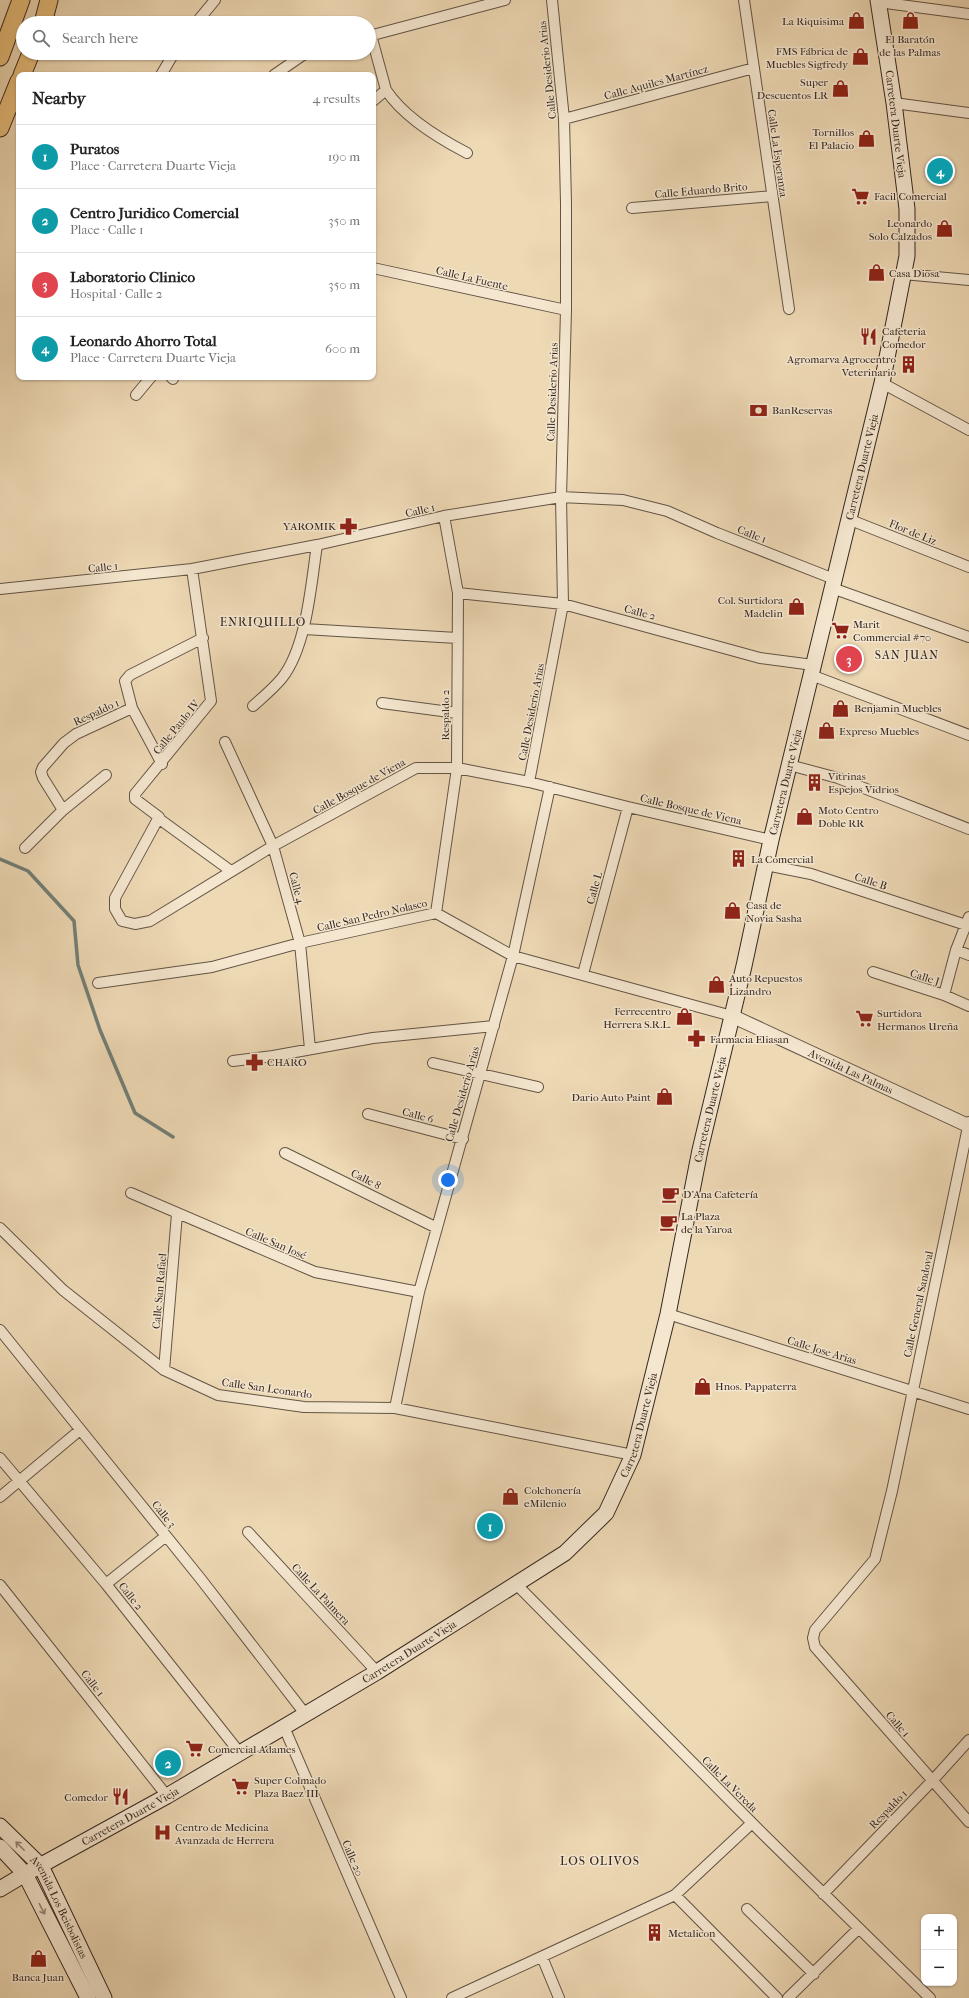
<!DOCTYPE html>
<html lang="en">
<head>
<meta charset="utf-8">
<style>
  :root { --surface:#fff; --page:#f6f6f6; --text:#222; --muted:#767676; --line:#e0e0e0; --accent:#1a73e8 }
  body { margin:0; font-family:"IM FELL French Canon",serif; background:var(--page); color:var(--text) }
  .controls { position:absolute; right:12px; bottom:12px; display:grid; overflow:hidden; border-radius:8px; box-shadow:0 1px 3px #0004 }
  .controls button { width:36px; height:36px; display:grid; place-items:center; padding:0; border:0; border-bottom:1px solid var(--line); background:var(--surface); color:var(--text); font:20px sans-serif }
  .you { position:absolute; left:448px; top:1180px; width:14px; height:14px; margin:-10px; border:3px solid #fff; border-radius:50%; background:#1a73e8; box-shadow:0 0 0 6px #1a73e833 }
  .badge { display:grid; place-items:center; width:26px; height:26px; border-radius:50%; background:var(--accent); color:#fff; font-size:13px; font-weight:700 }
  .pin { position:absolute; translate:-50% -50%; border:2px solid #fff; box-shadow:0 1px 4px #0006 }
  .list { margin:0; padding:0; list-style:none }
  h2 { display:flex; justify-content:space-between; align-items:center; height:52px; margin:0; padding:0 16px; font-size:17px }
  h2 small { font-size:13px; font-weight:400; color:var(--muted) }
  .list li { display:grid; grid-template-columns:26px 1fr auto; gap:12px; align-items:center; box-sizing:border-box; height:64px; padding:0 16px; border-top:1px solid var(--line) }
  .list b { display:block; font-size:15px; white-space:nowrap }
  .list p { margin:0; font-size:13px; white-space:nowrap; color:var(--muted) }
  .list em { font-size:13px; font-style:normal; color:var(--muted) }
  .icon { flex:none; width:22px; height:22px; fill:none; stroke:currentColor; stroke-width:2; stroke-linecap:round; stroke-linejoin:round }
  .map { position:relative; flex:none; width:969px; height:1998px; overflow:hidden }
  .search { position:absolute; background:var(--surface); box-shadow:0 1px 3px #0004; left:16px; top:16px; width:360px; height:44px; display:flex; align-items:center; gap:10px; box-sizing:border-box; padding:0 14px; border-radius:22px; color:var(--muted); font-size:15px }
  .panel { position:absolute; background:var(--surface); box-shadow:0 1px 3px #0004; left:16px; top:72px; width:360px; height:308px; border-radius:8px }
  .map>svg:first-child { display:block }
  .lines { fill:none; stroke-linecap:round; stroke-linejoin:round }
  .stream { stroke:#717f77; stroke-width:3.5 }
  .minor-casing { stroke:#635445; stroke-width:12 }
  .tertiary-casing { stroke:#635445; stroke-width:15 }
  .secondary-casing { stroke:#352720; stroke-width:17 }
  .trunk-casing { stroke:#352720; stroke-width:19 }
  .minor { stroke:#f4e6cf; stroke-width:10 }
  .tertiary { stroke:#f4e6cf; stroke-width:13 }
  .secondary { stroke:#f4e6cf; stroke-width:15 }
  .trunk { stroke:#e7bc7a; stroke-width:17 }
  .oneway { stroke:#948678 }
  .labels { text-anchor:middle; stroke-width:3; stroke-linejoin:round; paint-order:stroke }
  .poi-label { font-size:11px; fill:#352720; stroke:#f4e6cf; text-anchor:start }
  .street-label { font-size:11px; fill:#352720; stroke:#f4e6cf }
  .neighbourhood-label { font-size:12px; letter-spacing:1px; fill:#352720; stroke:#f4e6cf }
</style>
</head>
<body>
<div class="map">
<svg width="969" height="1998" viewBox="0 0 969 1998">
  <rect width="100%" height="100%" fill="#eed9b5"/>
  <filter id="stains"><feTurbulence type="fractalNoise" baseFrequency=".005" numOctaves="4"/><feColorMatrix values="0 0 0 0 .2 0 0 0 0 .09 0 0 0 0 .02 0 0 0 .5 -.17"/></filter>
  <radialGradient id="worn" r=".72"><stop offset=".6" stop-color="#630" stop-opacity="0"/><stop offset="1" stop-color="#630" stop-opacity=".3"/></radialGradient>
  <g class="lines">
    <path class="stream" d="M0,859L28,871L74,921L78,965L100,1030L135,1113L173,1137"/>
    <defs>
      <path id="minor" d="M744,0L789,309
        M878,2L969,14
        M196,23L215,0
        M371,35L386,90C403,116 440,139 467,153
        M369,36L505,0
        M161,75L174,53
        M274,75L303,55L311,53
        M373,101L386,90
        M894,103L969,113
        M564,119L754,68
        M632,208L772,196
        M373,268L566,310
        M903,274L969,280
        M171,377L173,379
        M882,383L969,430
        M136,395L151,377
        M848,519L969,567
        M192,569L211,701L135,794V799L159,817L115,898V909L122,921L135,924L150,921L273,846L416,768H457L529,782L628,807L771,840
        M832,588L969,637
        M0,589L192,569L317,545L444,516L561,497L623,500L667,511L717,533L834,579
        M458,593L563,604L760,658L813,665
        M304,629L457,638
        M811,675L969,735
        M382,703L457,713
        M253,706C263,697 274,688 282,678C307,646 311,584 317,545
        M225,742L273,846L300,943L310,1049
        M162,764L132,708L125,681L130,675L203,638
        M789,765L838,778L969,829
        M529,782L563,604L561,497L566,310V203L564,119L552,0
        M63,810L106,775
        M158,818L231,871
        M25,848L63,810L43,778L41,772L43,767L64,743L76,734L132,708
        M766,865L811,874L966,925
        M436,913L457,768L458,593L444,516
        M956,950L969,955
        M873,972L944,995L969,1006
        M583,974L628,807
        M98,983L212,967L300,943L436,913L513,956L732,1016
        M944,995L956,950L969,917
        M233,1061L273,1056L373,1038L494,1026
        M433,1063L538,1087
        M368,1114L463,1139
        M969,1122L892,1491L875,1559L815,1630L813,1638L815,1647L969,1822
        M285,1153L437,1228
        M131,1193L315,1272L419,1292
        M0,1228L63,1290L164,1370L218,1395L304,1407L395,1408L633,1455
        M668,1314L969,1409
        M0,1330L200,1578L306,1715
        M164,1370L177,1214
        M395,1408L419,1292L513,956L550,787
        M0,1458L106,1584L240,1753
        M0,1497L80,1430
        M248,1532L377,1672
        M106,1584L166,1536
        M516,1584L763,1834L930,1998
        M0,1585L167,1796
        M284,1727L401,1998
        M823,1894L932,1781L969,1740
        M675,1895L777,1998
        M747,1909L814,1974
        M542,1957L559,1998
        M452,1998L675,1895L752,1823
        M788,1998L858,1929"/>
      <g id="tertiary">
        <path id="s1" d="M732,1016L969,1126"/>
      </g>
      <g id="secondary">
        <path id="s2" d="M0,1826L41,1866L104,1998"/>
        <path d="M0,1847L25,1874L88,1998"/>
        <path id="s3" d="M0,1889L25,1874L167,1796L377,1672L565,1553L606,1513L633,1455L668,1314L700,1150L744,966L771,840L882,383L907,256V209L894,103L878,0"/>
      </g>
      <path id="trunk" d="M43,23L49,0
        M0,57L21,0
        M22,75L31,53
        M0,128L19,81"/>
    </defs>
    <use href="#minor" class="minor-casing"/>
    <use href="#tertiary" class="tertiary-casing"/>
    <use href="#secondary" class="secondary-casing"/>
    <use href="#trunk" class="trunk-casing"/>
    <use href="#minor" class="minor"/>
    <use href="#tertiary" class="tertiary"/>
    <use href="#secondary" class="secondary"/>
    <use href="#trunk" class="trunk"/>
  </g>
  <defs><path id="oneway-shaft" d="M-6 0H5M1.5-3L5.5 0L1.5 3" fill="none" stroke-width="1.6" stroke-linecap="round" stroke-linejoin="round"/></defs>
  <g class="oneway">
    <use href="#oneway-shaft" transform="translate(20 1846) rotate(-135)"/>
    <use href="#oneway-shaft" transform="translate(42 1909) rotate(63)"/>
  </g>
  <defs>
    <symbol id="shop-bare" viewBox="-9 -9 18 18"><path d="M-5-2.5h2.3a2.7 3.5 0 0 1 5.4 0H5L5.5 6h-11ZM-1.5-2.5h3a1.5 2.3 0 0 0-3 0Z" fill="#8f2418" stroke="#f4e6cf" stroke-width="2.5" paint-order="stroke"/></symbol>
    <symbol id="supermarket-bare" viewBox="-9 -9 18 18"><path d="M-6-5.5h2.5l.6 2H6L4.5 2H-2.5L-4.4-4H-6ZM-1.5 3.2a1.3 1.3 0 1 0 .1 0ZM3 3.2a1.3 1.3 0 1 0 .1 0Z" fill="#8f2418" stroke="#f4e6cf" stroke-width="2.5" paint-order="stroke"/></symbol>
    <symbol id="restaurant-bare" viewBox="-9 -9 18 18"><path d="M-5-6h1v4h1v-4h1v4h1v-4h1v5L-1.5 .5V6h-2V.5L-5-1ZM5-6V6H3V1.5H1.5Q1.5-4 5-6Z" fill="#8f2418" stroke="#f4e6cf" stroke-width="2.5" paint-order="stroke"/></symbol>
    <symbol id="building-bare" viewBox="-9 -9 18 18"><path d="M-4-6H4V6H1V3H-1V6H-4ZM-2.5-4.3h1.7v1.8h-1.7ZM.8-4.3h1.7v1.8H.8ZM-2.5-1h1.7V.8h-1.7ZM.8-1h1.7V.8H.8Z" fill="#8f2418" stroke="#f4e6cf" stroke-width="2.5" paint-order="stroke"/></symbol>
    <symbol id="bank-bare" viewBox="-9 -9 18 18"><path d="M-6-4H6V4H-6ZM0-2.3a2.3 2.3 0 1 0 0 4.6a2.3 2.3 0 1 0 0-4.6Z" fill="#8f2418" stroke="#f4e6cf" stroke-width="2.5" paint-order="stroke"/></symbol>
    <symbol id="pharmacy-bare" viewBox="-9 -9 18 18"><path d="M-2-6h4v4h4v4h-4v4h-4v-4h-4v-4h4Z" fill="#8f2418" stroke="#f4e6cf" stroke-width="2.5" paint-order="stroke"/></symbol>
    <symbol id="cafe-bare" viewBox="-9 -9 18 18"><path d="M-5.5-4.5H6V0H3Q3 3.5 0 3.5H-2.5Q-5.5 3.5-5.5 0ZM3-3.2v2h1.7v-2ZM-6 4.5H4V6H-6Z" fill="#8f2418" stroke="#f4e6cf" stroke-width="2.5" paint-order="stroke"/></symbol>
    <symbol id="hospital-bare" viewBox="-9 -9 18 18"><path d="M-5-5h3v3.5h4V-5h3V5h-3V1.5h-4V5h-3Z" fill="#8f2418" stroke="#f4e6cf" stroke-width="2.5" paint-order="stroke"/></symbol>
  </defs>
  <g fill-rule="evenodd">
    <use href="#shop-bare" x="844" y="8" width="25" height="25"/>
    <use href="#shop-bare" x="898" y="8" width="25" height="25"/>
    <use href="#shop-bare" x="848" y="44" width="25" height="25"/>
    <use href="#shop-bare" x="828" y="76" width="25" height="25"/>
    <use href="#shop-bare" x="854" y="126" width="25" height="25"/>
    <use href="#supermarket-bare" x="848" y="184" width="25" height="25"/>
    <use href="#shop-bare" x="932" y="216" width="25" height="25"/>
    <use href="#shop-bare" x="864" y="260" width="25" height="25"/>
    <use href="#restaurant-bare" x="856" y="324" width="25" height="25"/>
    <use href="#building-bare" x="896" y="352" width="25" height="25"/>
    <use href="#bank-bare" x="746" y="398" width="25" height="25"/>
    <use href="#pharmacy-bare" x="336" y="514" width="25" height="25"/>
    <use href="#shop-bare" x="784" y="594" width="25" height="25"/>
    <use href="#supermarket-bare" x="828" y="618" width="25" height="25"/>
    <use href="#shop-bare" x="828" y="696" width="25" height="25"/>
    <use href="#shop-bare" x="814" y="718" width="25" height="25"/>
    <use href="#building-bare" x="802" y="770" width="25" height="25"/>
    <use href="#shop-bare" x="792" y="804" width="25" height="25"/>
    <use href="#building-bare" x="726" y="846" width="25" height="25"/>
    <use href="#shop-bare" x="720" y="898" width="25" height="25"/>
    <use href="#shop-bare" x="704" y="972" width="25" height="25"/>
    <use href="#shop-bare" x="672" y="1004" width="25" height="25"/>
    <use href="#supermarket-bare" x="852" y="1006" width="25" height="25"/>
    <use href="#pharmacy-bare" x="684" y="1026" width="25" height="25"/>
    <use href="#pharmacy-bare" x="242" y="1050" width="25" height="25"/>
    <use href="#shop-bare" x="652" y="1084" width="25" height="25"/>
    <use href="#cafe-bare" x="658" y="1182" width="25" height="25"/>
    <use href="#cafe-bare" x="656" y="1210" width="25" height="25"/>
    <use href="#shop-bare" x="690" y="1374" width="25" height="25"/>
    <use href="#shop-bare" x="498" y="1484" width="25" height="25"/>
    <use href="#supermarket-bare" x="182" y="1736" width="25" height="25"/>
    <use href="#supermarket-bare" x="228" y="1774" width="25" height="25"/>
    <use href="#restaurant-bare" x="108" y="1784" width="25" height="25"/>
    <use href="#hospital-bare" x="150" y="1820" width="25" height="25"/>
    <use href="#building-bare" x="642" y="1920" width="25" height="25"/>
    <use href="#shop-bare" x="26" y="1946" width="25" height="25"/>
  </g>
  <g class="labels">
    <g class="poi-label">
      <text x="844" y="25" text-anchor="end">La Riquisima</text>
      <text x="910" y="43" text-anchor="middle">El Baratón<tspan x="910" dy="13">de las Palmas</tspan></text>
      <text x="848" y="55" text-anchor="end">FMS Fábrica de<tspan x="848" dy="13">Muebles Sigfredy</tspan></text>
      <text x="828" y="86" text-anchor="end">Super<tspan x="828" dy="13">Descuentos LR</tspan></text>
      <text x="854" y="136" text-anchor="end">Tornillos<tspan x="854" dy="13">El Palacio</tspan></text>
      <text x="874" y="200">Facil Comercial</text>
      <text x="932" y="227" text-anchor="end">Leonardo<tspan x="932" dy="13">Solo Calzados</tspan></text>
      <text x="889" y="277">Casa Diosa</text>
      <text x="882" y="335">Cafeteria<tspan x="882" dy="13">Comedor</tspan></text>
      <text x="896" y="363" text-anchor="end">Agromarva Agrocentro<tspan x="896" dy="13">Veterinario</tspan></text>
      <text x="772" y="414">BanReservas</text>
      <text x="336" y="530" text-anchor="end">YAROMIK</text>
      <text x="783" y="604" text-anchor="end">Col. Surtidora<tspan x="783" dy="13">Madelin</tspan></text>
      <text x="853" y="628">Marit<tspan x="853" dy="13">Commercial #70</tspan></text>
      <text x="854" y="712">Benjamin Muebles</text>
      <text x="839" y="735">Expreso Muebles</text>
      <text x="828" y="780">Vitrinas<tspan x="828" dy="13">Espejos Vidrios</tspan></text>
      <text x="818" y="814">Moto Centro<tspan x="818" dy="13">Doble RR</tspan></text>
      <text x="751" y="863">La Comercial</text>
      <text x="746" y="909">Casa de<tspan x="746" dy="13">Novia Sasha</tspan></text>
      <text x="729" y="982">Auto Repuestos<tspan x="729" dy="13">Lizandro</tspan></text>
      <text x="671" y="1015" text-anchor="end">Ferrecentro<tspan x="671" dy="13">Herrera S.R.L.</tspan></text>
      <text x="877" y="1017">Surtidora<tspan x="877" dy="13">Hermanos Ureña</tspan></text>
      <text x="710" y="1043">Farmacia Eliasan</text>
      <text x="267" y="1066">CHARO</text>
      <text x="651" y="1101" text-anchor="end">Dario Auto Paint</text>
      <text x="683" y="1198">D'Ana Cafetería</text>
      <text x="681" y="1220">La Plaza<tspan x="681" dy="13">de la Yaroa</tspan></text>
      <text x="715" y="1390">Hnos. Pappaterra</text>
      <text x="524" y="1494">Colchonería<tspan x="524" dy="13">eMilenio</tspan></text>
      <text x="208" y="1753">Comercial Adames</text>
      <text x="254" y="1784">Super Colmado<tspan x="254" dy="13">Plaza Baez III</tspan></text>
      <text x="108" y="1801" text-anchor="end">Comedor</text>
      <text x="175" y="1831">Centro de Medicina<tspan x="175" dy="13">Avanzada de Herrera</tspan></text>
      <text x="668" y="1937">Metalicon</text>
      <text x="38" y="1981" text-anchor="middle">Banca Juan</text>
    </g>
    <g class="street-label">
      <text transform="translate(547 70) rotate(-96)" y="4">Calle Desiderio Arias</text>
      <text transform="translate(656 82) rotate(-15)" y="4">Calle Aquiles Martínez</text>
      <text transform="translate(896 124) rotate(83)" y="4">Carretera Duarte Vieja</text>
      <text transform="translate(778 153) rotate(82)" y="4">Calle La Esperanza</text>
      <text transform="translate(701 190) rotate(-5)" y="4">Calle Eduardo Brito</text>
      <text transform="translate(472 278) rotate(13)" y="4">Calle La Fuente</text>
      <text transform="translate(552 392) rotate(-88)" y="4">Calle Desiderio Arias</text>
      <text dy="4" stroke="none"><textPath href="#s3" startOffset="1793">Carretera Duarte Vieja</textPath></text>
      <text transform="translate(420 510) rotate(-13)" y="4">Calle 1</text>
      <text transform="translate(913 532) rotate(22)" y="4">Flor de Liz</text>
      <text transform="translate(752 534) rotate(21)" y="4">Calle 1</text>
      <text transform="translate(103 567) rotate(-6)" y="4">Calle 1</text>
      <text transform="translate(640 612) rotate(15)" y="4">Calle 2</text>
      <text transform="translate(96 712) rotate(-25)" y="4">Respaldo 1</text>
      <text transform="translate(531 712) rotate(-79)" y="4">Calle Desiderio Arias</text>
      <text transform="translate(445 715) rotate(-90)" y="4">Respaldo 2</text>
      <text transform="translate(176 727) rotate(-51)" y="4">Calle Paulo IV</text>
      <text dy="4" stroke="none"><textPath href="#s3" startOffset="1469">Carretera Duarte Vieja</textPath></text>
      <text transform="translate(359 786) rotate(-29)" y="4">Calle Bosque de Viena</text>
      <text transform="translate(691 809) rotate(13)" y="4">Calle Bosque de Viena</text>
      <text transform="translate(871 881) rotate(18)" y="4">Calle B</text>
      <text transform="translate(297 888) rotate(75)" y="4">Calle 4</text>
      <text transform="translate(594 888) rotate(-75)" y="4">Calle L</text>
      <text transform="translate(372 915) rotate(-13)" y="4">Calle San Pedro Nolasco</text>
      <text transform="translate(925 977) rotate(18)" y="4">Calle J</text>
      <text dy="4" stroke="none"><textPath href="#s1" startOffset="131">Avenida Las Palmas</textPath></text>
      <text transform="translate(462 1094) rotate(-74)" y="4">Calle Desiderio Arias</text>
      <text dy="4" stroke="none"><textPath href="#s3" startOffset="1133">Carretera Duarte Vieja</textPath></text>
      <text transform="translate(418 1115) rotate(15)" y="4">Calle 6</text>
      <text transform="translate(366 1179) rotate(26)" y="4">Calle 8</text>
      <text transform="translate(276 1243) rotate(23)" y="4">Calle San José</text>
      <text transform="translate(159 1291) rotate(-85)" y="4">Calle San Rafael</text>
      <text transform="translate(918 1304) rotate(-78)" y="4">Calle General Sandoval</text>
      <text transform="translate(822 1350) rotate(17)" y="4">Calle Jose Arias</text>
      <text transform="translate(267 1388) rotate(8)" y="4">Calle San Leonardo</text>
      <text dy="4" stroke="none"><textPath href="#s3" startOffset="809">Carretera Duarte Vieja</textPath></text>
      <text transform="translate(164 1514) rotate(51)" y="4">Calle 3</text>
      <text transform="translate(321 1594) rotate(47)" y="4">Calle La Palmera</text>
      <text transform="translate(131 1596) rotate(52)" y="4">Calle 2</text>
      <text dy="4" stroke="none"><textPath href="#s3" startOffset="473">Carretera Duarte Vieja</textPath></text>
      <text transform="translate(93 1683) rotate(52)" y="4">Calle 1</text>
      <text transform="translate(898 1724) rotate(49)" y="4">Calle 1</text>
      <text transform="translate(730 1784) rotate(45)" y="4">Calle La Vereda</text>
      <text transform="translate(888 1809) rotate(-46)" y="4">Respaldo 1</text>
      <text dy="4" stroke="none"><textPath href="#s3" startOffset="149">Carretera Duarte Vieja</textPath></text>
      <text transform="translate(353 1858) rotate(67)" y="4">Calle 20</text>
      <text dy="4" stroke="none"><textPath href="#s2" startOffset="102">Avenida Los Beisbolistas</textPath></text>
    </g>
    <g class="neighbourhood-label">
      <text x="263" y="626">ENRIQUILLO</text>
      <text x="907" y="659">SAN JUAN</text>
      <text x="600" y="1865">LOS OLIVOS</text>
    </g>
  </g>
  <rect width="100%" height="100%" filter="url(#stains)"/>
  <rect width="100%" height="100%" fill="url(#worn)"/>
</svg>
<div class="controls">
<button>+</button>
<button>−</button>
</div>
<div class="you"></div>
<div class="pin badge" style="left:490px;top:1526px;background:#0f9aa8">1</div>
<div class="pin badge" style="left:168px;top:1763px;background:#0f9aa8">2</div>
<div class="pin badge" style="left:849px;top:659px;background:#e0444e">3</div>
<div class="pin badge" style="left:940px;top:171px;background:#0f9aa8">4</div>
<div class="search"><svg class="icon" aria-label="search" viewBox="0 0 24 24"><circle cx="10" cy="10" r="6"/><path d="M15 15l6 6"/></svg>Search here</div>
<section class="panel">
<h2>Nearby<small>4 results</small></h2>
<ul class="list">
<li><span class="badge" style="background:#0f9aa8">1</span><div><b>Puratos</b><p>Place · Carretera Duarte Vieja</p></div><em>190 m</em></li>
<li><span class="badge" style="background:#0f9aa8">2</span><div><b>Centro Juridico Comercial</b><p>Place · Calle 1</p></div><em>350 m</em></li>
<li><span class="badge" style="background:#e0444e">3</span><div><b>Laboratorio Clinico</b><p>Hospital · Calle 2</p></div><em>350 m</em></li>
<li><span class="badge" style="background:#0f9aa8">4</span><div><b>Leonardo Ahorro Total</b><p>Place · Carretera Duarte Vieja</p></div><em>600 m</em></li>
</ul>
</section>
</div>
</body>
</html>
